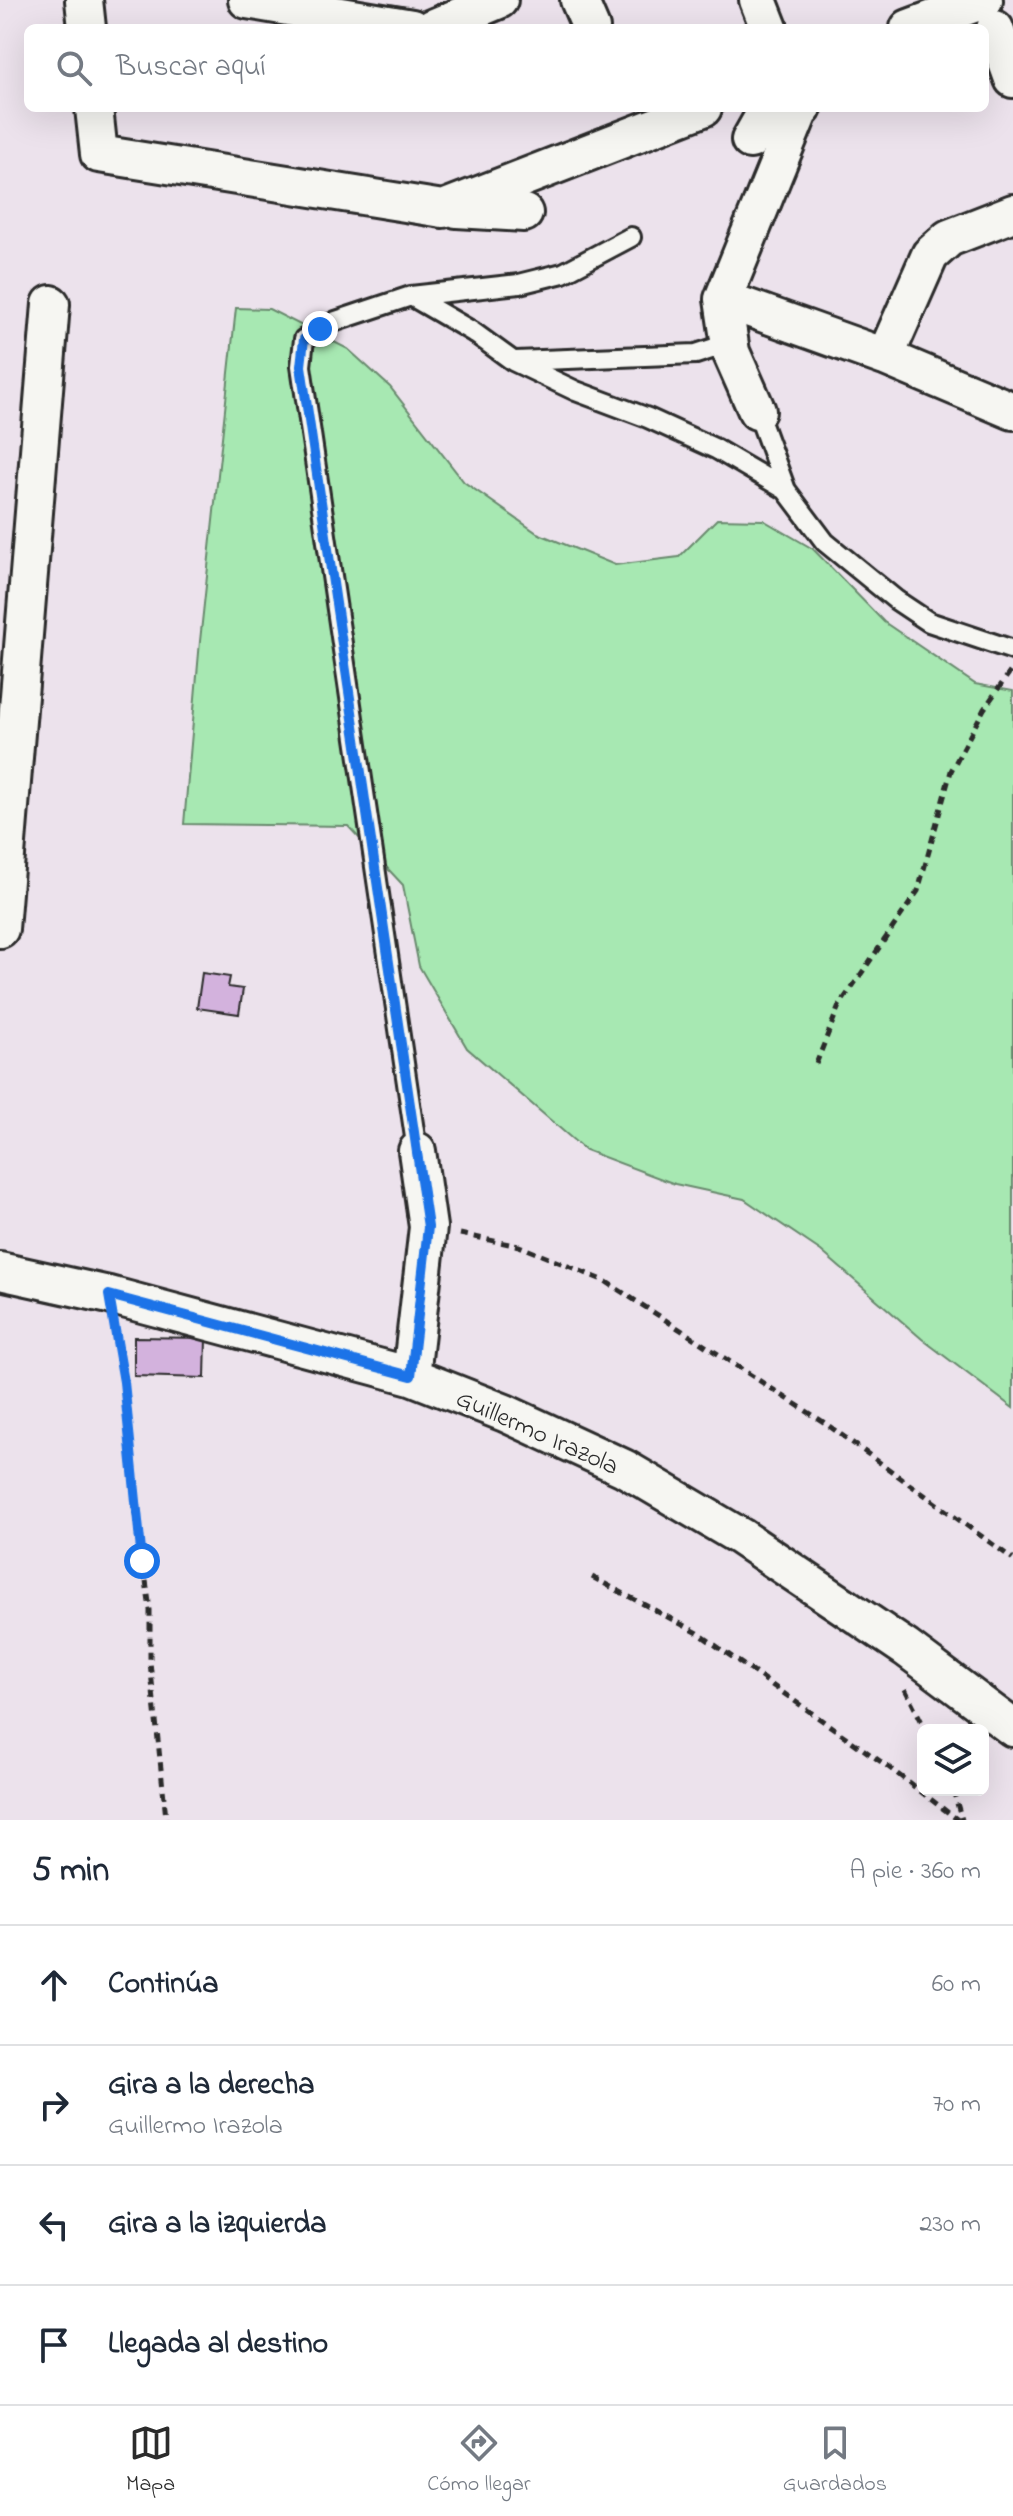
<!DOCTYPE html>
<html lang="es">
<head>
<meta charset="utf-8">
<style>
  :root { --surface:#fff; --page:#f6f6f7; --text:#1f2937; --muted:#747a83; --line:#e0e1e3; --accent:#2b2b2b }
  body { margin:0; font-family:"Indie Flower",sans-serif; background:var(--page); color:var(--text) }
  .controls { position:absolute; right:24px; bottom:24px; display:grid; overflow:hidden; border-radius:12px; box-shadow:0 8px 32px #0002 }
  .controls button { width:72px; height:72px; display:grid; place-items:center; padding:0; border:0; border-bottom:2px solid var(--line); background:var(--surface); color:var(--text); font:40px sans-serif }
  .stop { position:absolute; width:24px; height:24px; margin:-18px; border:6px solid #1a73e8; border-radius:50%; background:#fff }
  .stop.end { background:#1a73e8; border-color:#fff; box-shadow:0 2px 8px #0008 }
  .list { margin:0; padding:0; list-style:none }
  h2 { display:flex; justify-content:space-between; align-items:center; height:104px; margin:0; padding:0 32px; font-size:34px }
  h2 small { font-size:26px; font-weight:400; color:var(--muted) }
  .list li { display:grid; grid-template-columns:52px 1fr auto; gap:24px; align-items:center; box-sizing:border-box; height:120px; padding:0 32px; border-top:2px solid var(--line) }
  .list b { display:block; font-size:30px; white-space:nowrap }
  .list p { margin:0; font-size:26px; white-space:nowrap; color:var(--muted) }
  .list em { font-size:26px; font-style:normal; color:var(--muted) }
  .icon { flex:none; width:44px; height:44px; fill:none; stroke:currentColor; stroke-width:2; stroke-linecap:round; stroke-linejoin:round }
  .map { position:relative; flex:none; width:1013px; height:1820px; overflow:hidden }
  .search { position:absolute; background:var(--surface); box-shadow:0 8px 32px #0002; left:24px; right:24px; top:24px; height:88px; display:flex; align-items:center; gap:20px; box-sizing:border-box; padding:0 28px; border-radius:12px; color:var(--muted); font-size:30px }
  .sheet { height:584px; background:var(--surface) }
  nav { display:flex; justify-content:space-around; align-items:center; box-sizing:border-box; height:112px; border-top:2px solid var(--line); background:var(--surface); font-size:22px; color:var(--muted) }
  nav a { display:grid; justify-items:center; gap:4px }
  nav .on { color:var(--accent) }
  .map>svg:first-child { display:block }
  .green { fill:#a7e8b2; stroke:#698a6e; stroke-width:2 }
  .building { fill:#d3b2dd; stroke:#2b2b2b; stroke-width:2 }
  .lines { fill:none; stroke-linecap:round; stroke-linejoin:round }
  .lane-casing { stroke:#2b2b2b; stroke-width:24 }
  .street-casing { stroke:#2b2b2b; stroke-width:42 }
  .path { stroke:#2b2b2b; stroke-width:5; stroke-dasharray:8 6; stroke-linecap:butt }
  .lane { stroke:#f6f6f2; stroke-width:18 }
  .street { stroke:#f6f6f2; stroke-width:36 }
  .route { stroke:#1a73e8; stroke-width:10 }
  .labels { text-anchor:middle; stroke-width:7; stroke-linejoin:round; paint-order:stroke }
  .street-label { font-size:26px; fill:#2b2b2b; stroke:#f6f6f2 }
</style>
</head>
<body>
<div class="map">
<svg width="1013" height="1820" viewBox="0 0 1013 1820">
  <rect width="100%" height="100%" fill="#ece2ec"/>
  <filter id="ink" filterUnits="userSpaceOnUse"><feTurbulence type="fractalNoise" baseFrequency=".0125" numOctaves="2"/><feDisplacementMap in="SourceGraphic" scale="16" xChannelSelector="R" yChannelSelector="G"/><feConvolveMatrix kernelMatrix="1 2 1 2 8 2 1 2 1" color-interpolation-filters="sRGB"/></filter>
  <g filter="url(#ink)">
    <path class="green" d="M236,308L269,309L348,349L390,387L464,482L537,533L615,565L679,557L717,519L763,520L813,549L884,622L975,684L1013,691V1408L922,1339L821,1251L744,1199L675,1184L585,1150L467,1048L419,966L403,885L348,826L184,824L200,641Z"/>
    <path class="building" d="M202,973L230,977L228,987L243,989L239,1014L197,1008Z
      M134,1337L206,1338L205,1378L134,1376Z"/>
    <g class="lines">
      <defs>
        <path id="lane" d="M411,296L473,332L513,361L576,391L648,418L716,449L786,490
          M516,361L696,354L730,343
          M757,411L786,490L825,542L896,600L929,622L1013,650
          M417,1151L301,366L304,339L336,321L411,296L519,284L563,273L631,237"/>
        <path id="street" d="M84,0L87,28
          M247,0L412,28
          M579,0L591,28
          M758,0L769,28
          M432,28L499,0
          M909,28L984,0
          M995,29L1013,79
          M94,108L99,154L443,209L703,108
          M750,140L768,108
          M457,209L524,213
          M723,299L885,357L1013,411
          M885,357L930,255L949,238L1013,213
          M757,411L731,352L723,299L800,110L803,108
          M0,929L51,304
          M0,1271L109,1295L411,1376L505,1413L624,1468L741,1537L906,1648L1013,1728
          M411,1376L428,1227L417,1151"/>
      </defs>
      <use href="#lane" class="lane-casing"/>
      <use href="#street" class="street-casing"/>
      <path class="path" d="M816,1064L839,1006L918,891L951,771L984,709L1010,672
        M460,1234L519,1246L605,1281L825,1423L1013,1559
        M115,1331L124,1382L136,1507L150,1610V1662L166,1818
        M592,1577L698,1633L887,1766L958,1820
        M905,1689L926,1730
        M953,1790L962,1820"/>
      <use href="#lane" class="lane"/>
      <use href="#street" class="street"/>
    </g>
  </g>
  <g class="lines" filter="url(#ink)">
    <path class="route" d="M142,1561L124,1382L109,1295L411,1376L428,1227L301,366L304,339L320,329"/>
  </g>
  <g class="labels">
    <g class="street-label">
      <text transform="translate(538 1431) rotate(24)" y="9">Guillermo Irazola</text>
    </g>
  </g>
</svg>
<div class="controls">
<button><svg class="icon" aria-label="layers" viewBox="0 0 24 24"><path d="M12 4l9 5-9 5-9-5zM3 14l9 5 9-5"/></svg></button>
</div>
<div class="stop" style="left:142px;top:1561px"></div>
<div class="stop end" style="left:320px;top:329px"></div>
<div class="search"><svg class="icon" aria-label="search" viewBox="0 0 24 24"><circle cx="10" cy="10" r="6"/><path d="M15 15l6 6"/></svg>Buscar aquí</div>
</div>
<section class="sheet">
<h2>5 min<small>A pie · 360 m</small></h2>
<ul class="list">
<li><svg class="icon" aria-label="ahead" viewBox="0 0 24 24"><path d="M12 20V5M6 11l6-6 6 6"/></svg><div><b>Continúa</b></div><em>60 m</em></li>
<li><svg class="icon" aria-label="right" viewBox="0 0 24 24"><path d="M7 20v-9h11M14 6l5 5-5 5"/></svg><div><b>Gira a la derecha</b><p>Guillermo Irazola</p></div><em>70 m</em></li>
<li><svg class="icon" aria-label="left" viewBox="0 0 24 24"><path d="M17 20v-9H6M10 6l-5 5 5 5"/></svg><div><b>Gira a la izquierda</b></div><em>230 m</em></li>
<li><svg class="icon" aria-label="arrive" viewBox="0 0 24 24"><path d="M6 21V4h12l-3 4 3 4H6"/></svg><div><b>Llegada al destino</b></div></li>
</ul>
</section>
<nav>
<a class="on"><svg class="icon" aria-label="map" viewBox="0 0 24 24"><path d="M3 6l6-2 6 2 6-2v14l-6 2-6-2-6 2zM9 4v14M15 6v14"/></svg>Mapa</a>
<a><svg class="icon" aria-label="directions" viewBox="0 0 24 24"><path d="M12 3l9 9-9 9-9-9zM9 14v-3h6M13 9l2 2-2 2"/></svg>Cómo llegar</a>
<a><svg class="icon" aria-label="saved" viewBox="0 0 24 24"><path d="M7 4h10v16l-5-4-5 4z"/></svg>Guardados</a>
</nav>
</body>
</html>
